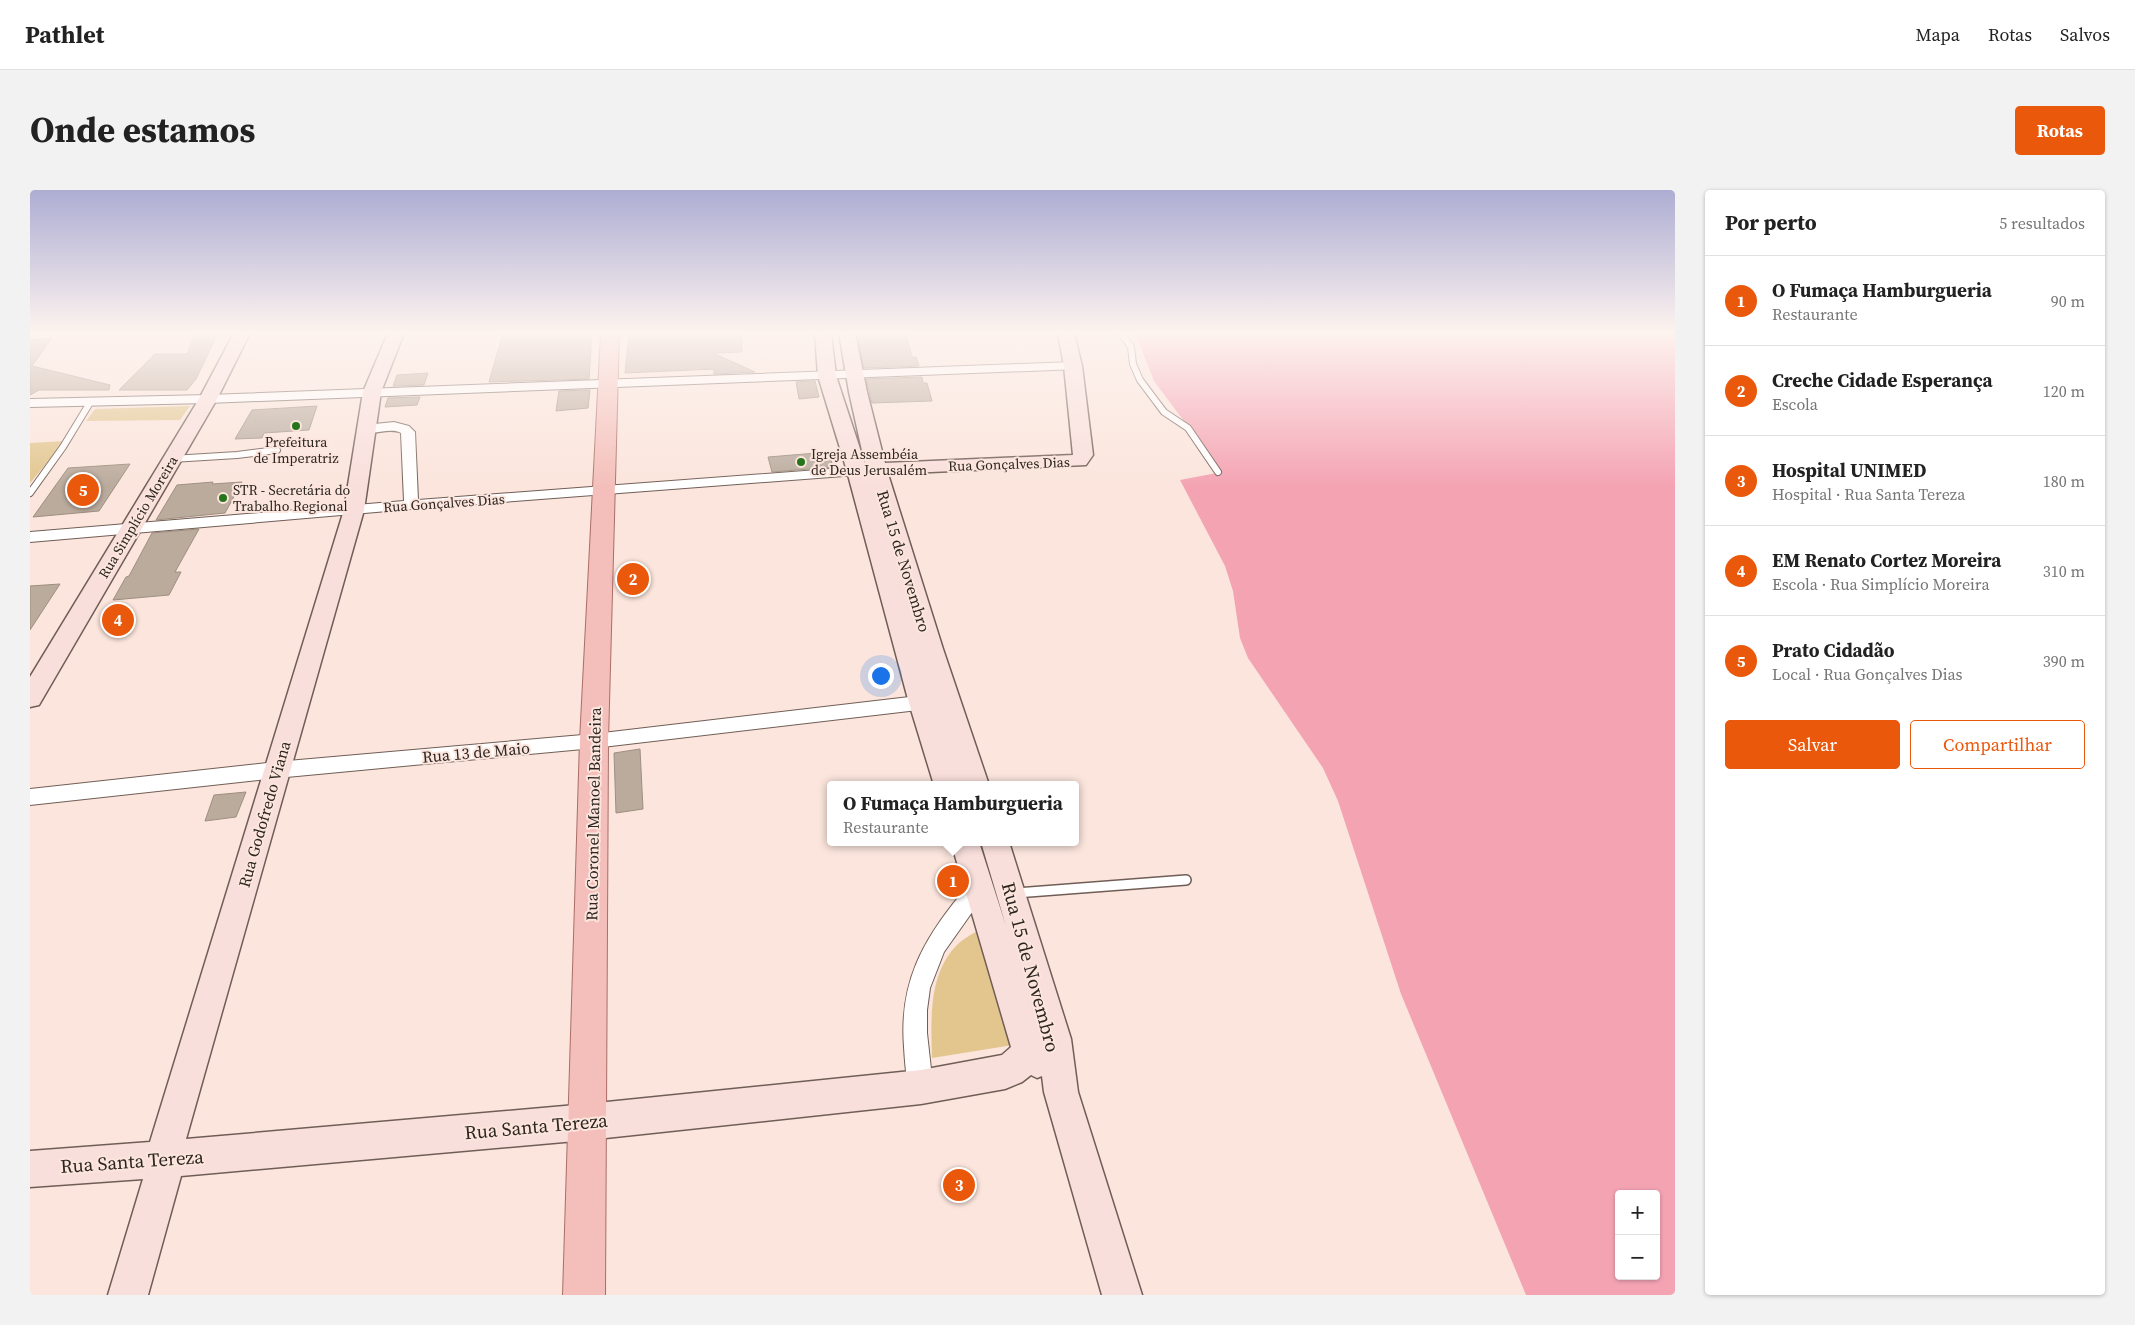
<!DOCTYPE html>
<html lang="pt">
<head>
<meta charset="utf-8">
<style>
  :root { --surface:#fff; --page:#f2f2f2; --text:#222; --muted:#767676; --line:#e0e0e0; --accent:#ea580c }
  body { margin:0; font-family:"Source Serif 4",serif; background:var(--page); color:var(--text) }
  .controls { position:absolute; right:15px; bottom:15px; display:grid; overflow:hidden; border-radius:5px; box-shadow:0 1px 4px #0004 }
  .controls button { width:45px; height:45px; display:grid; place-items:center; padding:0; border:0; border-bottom:1px solid var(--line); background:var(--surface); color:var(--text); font:25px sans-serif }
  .you { position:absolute; left:850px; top:485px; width:18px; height:18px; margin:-12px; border:4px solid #fff; border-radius:50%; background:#1a73e8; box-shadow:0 0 0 8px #1a73e833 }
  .badge { display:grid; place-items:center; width:32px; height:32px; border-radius:50%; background:var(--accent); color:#fff; font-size:16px; font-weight:700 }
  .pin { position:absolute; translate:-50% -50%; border:2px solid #fff; box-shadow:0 1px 5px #0006 }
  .popup { position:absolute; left:797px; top:591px; width:252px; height:65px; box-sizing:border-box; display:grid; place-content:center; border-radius:5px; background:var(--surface); filter:drop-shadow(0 1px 4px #0005); font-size:16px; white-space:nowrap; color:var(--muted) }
  .popup b { font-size:19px; color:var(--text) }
  .popup::after { content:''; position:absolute; left:50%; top:100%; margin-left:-10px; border:10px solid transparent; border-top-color:var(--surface) }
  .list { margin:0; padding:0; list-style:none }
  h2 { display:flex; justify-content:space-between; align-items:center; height:65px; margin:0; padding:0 20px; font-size:21px }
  h2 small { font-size:16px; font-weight:400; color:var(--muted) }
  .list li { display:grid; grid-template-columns:32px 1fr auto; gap:15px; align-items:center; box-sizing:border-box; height:90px; padding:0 20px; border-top:1px solid var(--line) }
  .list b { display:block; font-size:19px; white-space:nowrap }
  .list p { margin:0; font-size:16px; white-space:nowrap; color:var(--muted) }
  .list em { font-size:16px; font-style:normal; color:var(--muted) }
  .actions { display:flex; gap:10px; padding:15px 20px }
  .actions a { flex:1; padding:11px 0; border:1px solid var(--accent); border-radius:5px; text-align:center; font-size:18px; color:var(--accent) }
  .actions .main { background:var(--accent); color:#fff }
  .map { position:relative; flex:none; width:1645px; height:1105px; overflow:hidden; border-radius:5px }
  header { display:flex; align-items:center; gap:30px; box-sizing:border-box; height:70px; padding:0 25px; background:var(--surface); border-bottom:1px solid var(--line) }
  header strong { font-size:24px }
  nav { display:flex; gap:28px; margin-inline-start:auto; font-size:18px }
  .intro { display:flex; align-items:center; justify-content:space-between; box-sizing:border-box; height:120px; padding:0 30px }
  h1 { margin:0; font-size:35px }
  .button { padding:12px 22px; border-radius:5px; background:var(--accent); color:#fff; font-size:18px; font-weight:700 }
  main { display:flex; gap:30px; padding:0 30px }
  aside { flex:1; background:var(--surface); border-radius:5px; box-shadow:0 1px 4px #0004 }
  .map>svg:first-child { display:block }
  .green { fill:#e2c68e }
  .water { fill:#f4a3b3; fill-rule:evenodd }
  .building { fill:#baab9d; stroke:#9e8f81 }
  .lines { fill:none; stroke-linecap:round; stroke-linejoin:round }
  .lane-far1-casing { stroke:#705e56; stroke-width:8 }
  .lane-casing { stroke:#705e56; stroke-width:12 }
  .street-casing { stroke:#705e56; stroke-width:2 }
  .secondary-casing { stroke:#705e56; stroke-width:3 }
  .primary-casing { stroke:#a96e67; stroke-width:2 }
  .lane-far1 { stroke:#fff; stroke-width:6 }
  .lane { stroke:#fff; stroke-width:9 }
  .street { fill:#fff; fill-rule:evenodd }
  .secondary { fill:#f9dfdc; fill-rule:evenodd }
  .primary { fill:#f4bfba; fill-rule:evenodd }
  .poi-dot { fill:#26751c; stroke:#fbe5dc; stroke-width:2 }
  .labels { text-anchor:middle; stroke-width:4; stroke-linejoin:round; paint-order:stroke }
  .far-poi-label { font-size:14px; fill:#2c2521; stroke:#fbe5dc; text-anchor:start }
  .far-street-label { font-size:14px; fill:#2c2521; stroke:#fbe5dc }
  .street-label { font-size:16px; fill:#2c2521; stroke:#fbe5dc }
  .near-street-label { font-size:19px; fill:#2c2521; stroke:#fbe5dc }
</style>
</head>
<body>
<header>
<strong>Pathlet</strong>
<nav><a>Mapa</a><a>Rotas</a><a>Salvos</a></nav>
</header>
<div class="intro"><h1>Onde estamos</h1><a class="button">Rotas</a></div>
<main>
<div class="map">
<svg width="1645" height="1105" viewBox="0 0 1645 1105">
  <rect width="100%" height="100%" fill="#fbe5dc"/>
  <path class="green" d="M160,216L150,230L56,231L65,219Z
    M35,251L0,293V253Z
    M947,741L983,855L902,868C901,830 898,783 928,754C933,749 941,745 947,741Z"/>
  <path class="water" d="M1105,143H1645V1105H1496L1371,804L1308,611L1293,578L1218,468L1210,448L1203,401L1195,376L1150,290L1192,282L1124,191ZM1589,1004H1626V1086H1589Z"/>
  <path class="building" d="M165,143H188L166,189L157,200H89L125,164H157Z
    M473,143H562L559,189L459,192Z
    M645,143H712V162L683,163L725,182L684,184V179L595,183L599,145Z
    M827,143H876L882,167H886L889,176L834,178Z
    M22,148L2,176L80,195L79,200H9L0,205V150Z
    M398,183L394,195L363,196L367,185Z
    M892,187L893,193H897L902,211L842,213L836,189Z
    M785,191L789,207L769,209L766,192Z
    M560,200L558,218L526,221L529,201Z
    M390,207L387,215L355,217L358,208Z
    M287,216L279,240L234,243L232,248L205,249L222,220Z
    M799,262L803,277L742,282L738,267Z
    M100,274L69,321L3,327L38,278Z
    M183,292L182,294L212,292L195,323L126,330L147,295Z
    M169,339L145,382H151L139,405L83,410L96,387L99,386L122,343Z
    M30,394L0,440V396Z
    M610,559L613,619L586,623L584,563Z
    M216,602L206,627L175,631L184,605Z"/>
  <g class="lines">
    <defs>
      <path id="lane-far1" d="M1091,143L1101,157L1103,174L1110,190L1134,222L1158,238L1188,282
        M142,269L207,265L247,260
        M0,303L33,257L61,211"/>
      <path id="lane" d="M985,703L1156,690"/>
      <path id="street" d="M1043,172L1047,173L1049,176L1047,179L178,213L0,217V209L178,205Z
        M364,232L379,236L385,242L388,310L827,277L834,281L827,285L381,319L0,352V342L374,311L371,243C359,236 338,249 328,239L335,235Z
        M905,504L911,506L914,511L911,516L905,518L564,558L246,588L0,615V599L246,572L564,544Z
        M939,702L947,704L950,711L914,762L900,798L897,820V843L903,897L900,906L891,909L882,906C876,891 875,873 874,857C869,794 892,751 931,704Z"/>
      <path id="secondary" d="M204,143H220L187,209L9,515L0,517V487L169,209Z
        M358,143H374L351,202L334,320L156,949L557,914L891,880L972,865L981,857L921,652H949L976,736L951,652H979L1041,849L1048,902L1112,1105H1072L1014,902L1012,886L1007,888L1001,885L992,892L975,899L891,914L557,950L151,986L118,1105H78L113,989L0,997V961L120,952L314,320L333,202Z
        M785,143H801L806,186L835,274L819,202L809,143H825L837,202L855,273L1043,265L1034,176L1028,143H1044L1052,176L1063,265L1056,275L858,284L913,459L959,595H904L879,513L817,281L788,186Z"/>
      <path id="primary" d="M571,143H589L578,551L575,1105H533L550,551Z"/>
    </defs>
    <use href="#lane-far1" class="lane-far1-casing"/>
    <use href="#lane" class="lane-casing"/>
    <use href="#street" class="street-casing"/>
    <use href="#secondary" class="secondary-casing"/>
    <use href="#primary" class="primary-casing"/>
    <use href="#lane-far1" class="lane-far1"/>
    <use href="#lane" class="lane"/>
    <use href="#street" class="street"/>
    <use href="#secondary" class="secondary"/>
    <use href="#primary" class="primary"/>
  </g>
  <linearGradient id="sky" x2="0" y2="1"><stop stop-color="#adadd3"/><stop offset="0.48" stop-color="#fdf3ef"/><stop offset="1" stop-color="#fdf3ef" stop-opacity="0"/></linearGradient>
  <rect width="1645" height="297" fill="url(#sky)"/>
  <g class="poi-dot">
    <circle cx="266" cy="236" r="5"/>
    <circle cx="771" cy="272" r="5"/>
    <circle cx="193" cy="308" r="5"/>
  </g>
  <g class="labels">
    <g class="far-poi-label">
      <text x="266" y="257" text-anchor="middle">Prefeitura<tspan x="266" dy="16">de Imperatriz</tspan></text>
      <text x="781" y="269">Igreja Assembéia<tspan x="781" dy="16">de Deus Jerusalém</tspan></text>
      <text x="203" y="305">STR - Secretária do<tspan x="203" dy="16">Trabalho Regional</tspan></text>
    </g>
    <g class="far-street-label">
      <text transform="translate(979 274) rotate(-2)" y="5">Rua Gonçalves Dias</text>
      <text transform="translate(414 313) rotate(-4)" y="5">Rua Gonçalves Dias</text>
      <text transform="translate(108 327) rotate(-59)" y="5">Rua Simplício Moreira</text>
    </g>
    <g class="street-label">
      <text transform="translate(874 371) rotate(73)" y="6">Rua 15 de Novembro</text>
      <text transform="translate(446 562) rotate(-5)" y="6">Rua 13 de Maio</text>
      <text transform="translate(234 624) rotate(-74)" y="6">Rua Godofredo Viana</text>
      <text transform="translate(563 624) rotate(-89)" y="6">Rua Coronel Manoel Bandeira</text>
    </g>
    <g class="near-street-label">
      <text transform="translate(1001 777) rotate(75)" y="7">Rua 15 de Novembro</text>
      <text transform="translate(506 936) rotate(-5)" y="7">Rua Santa Tereza</text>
      <text transform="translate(102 971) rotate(-4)" y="7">Rua Santa Tereza</text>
    </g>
  </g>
</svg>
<div class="controls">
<button>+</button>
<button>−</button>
</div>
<div class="you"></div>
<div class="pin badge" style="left:923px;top:691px">1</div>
<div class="popup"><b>O Fumaça Hamburgueria</b>Restaurante</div>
<div class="pin badge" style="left:603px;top:389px">2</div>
<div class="pin badge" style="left:929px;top:995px">3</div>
<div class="pin badge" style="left:88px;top:430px">4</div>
<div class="pin badge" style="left:53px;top:300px">5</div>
</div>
<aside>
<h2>Por perto<small>5 resultados</small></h2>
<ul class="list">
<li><span class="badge">1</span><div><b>O Fumaça Hamburgueria</b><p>Restaurante</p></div><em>90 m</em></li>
<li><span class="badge">2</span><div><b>Creche Cidade Esperança</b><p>Escola</p></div><em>120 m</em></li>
<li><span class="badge">3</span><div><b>Hospital UNIMED</b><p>Hospital · Rua Santa Tereza</p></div><em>180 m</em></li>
<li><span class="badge">4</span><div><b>EM Renato Cortez Moreira</b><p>Escola · Rua Simplício Moreira</p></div><em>310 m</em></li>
<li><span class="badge">5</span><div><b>Prato Cidadão</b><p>Local · Rua Gonçalves Dias</p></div><em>390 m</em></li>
</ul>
<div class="actions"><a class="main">Salvar</a><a>Compartilhar</a></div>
</aside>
</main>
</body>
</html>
